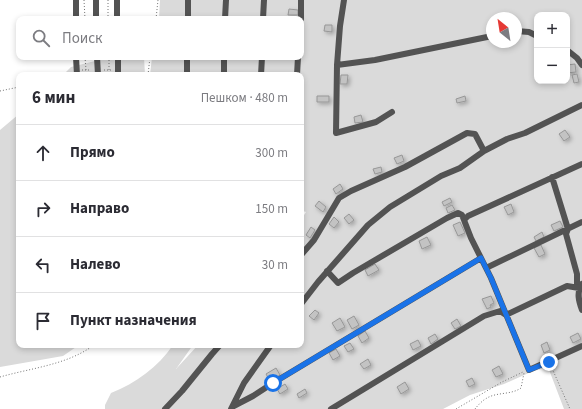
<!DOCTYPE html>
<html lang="ru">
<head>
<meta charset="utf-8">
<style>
  :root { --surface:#fff; --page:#f7f7f7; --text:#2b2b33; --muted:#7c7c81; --line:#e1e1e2 }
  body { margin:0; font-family:"Source Sans 3",sans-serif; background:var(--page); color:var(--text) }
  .controls { position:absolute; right:12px; top:12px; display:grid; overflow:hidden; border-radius:8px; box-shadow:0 2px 6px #0003 }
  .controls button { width:36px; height:36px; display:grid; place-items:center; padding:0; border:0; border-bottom:1px solid var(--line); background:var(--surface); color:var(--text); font:20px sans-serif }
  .compass { position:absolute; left:486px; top:12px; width:36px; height:36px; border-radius:50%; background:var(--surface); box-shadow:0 2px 6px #0003; rotate:330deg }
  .stop { position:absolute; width:12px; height:12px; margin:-9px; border:3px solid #1a73e8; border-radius:50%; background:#fff }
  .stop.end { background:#1a73e8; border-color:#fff; box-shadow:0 1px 4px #0008 }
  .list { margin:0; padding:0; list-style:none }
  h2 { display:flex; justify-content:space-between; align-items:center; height:52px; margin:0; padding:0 16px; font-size:17px }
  h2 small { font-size:13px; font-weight:400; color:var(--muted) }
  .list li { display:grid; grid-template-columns:26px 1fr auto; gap:12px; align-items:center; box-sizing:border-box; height:56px; padding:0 16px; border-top:1px solid var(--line) }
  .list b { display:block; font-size:15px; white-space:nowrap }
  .list em { font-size:13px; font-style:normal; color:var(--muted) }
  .icon { flex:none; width:22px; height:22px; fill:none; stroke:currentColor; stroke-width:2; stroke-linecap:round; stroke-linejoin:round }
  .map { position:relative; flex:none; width:582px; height:409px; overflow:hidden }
  .search { position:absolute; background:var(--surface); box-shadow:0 2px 6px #0003; left:16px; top:16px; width:288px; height:44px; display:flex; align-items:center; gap:10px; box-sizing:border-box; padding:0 14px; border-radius:8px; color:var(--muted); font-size:15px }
  .panel { position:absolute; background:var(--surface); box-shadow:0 2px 6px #0003; left:16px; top:72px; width:288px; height:276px; border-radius:8px }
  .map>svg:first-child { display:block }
  .green { fill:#dadada; fill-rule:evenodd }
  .building { fill:#c3c3c3; stroke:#979797; filter:url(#shadow) }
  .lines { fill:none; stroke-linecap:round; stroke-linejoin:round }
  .path { stroke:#757575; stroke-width:1; stroke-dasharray:1 2; stroke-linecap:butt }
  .minor { stroke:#535353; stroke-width:6 }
  .route { stroke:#1a73e8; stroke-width:5 }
</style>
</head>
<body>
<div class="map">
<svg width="582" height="409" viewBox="0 0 582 409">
  <defs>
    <filter id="shadow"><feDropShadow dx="2" dy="2" stdDeviation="2" flood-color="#0004"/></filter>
  </defs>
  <rect width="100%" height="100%" fill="#fff"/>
  <path class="green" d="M160,0H582V409H564L548,367L531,372L504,384L470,395L443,409H105V405L111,393C136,383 158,367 173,345H193L176,369L198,345H301V220L306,212L303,211L301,217V75H150L152,57H301V19H159ZM537,15H567V81H537ZM492,18H516V42H492Z
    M111,57H144L145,75H63L71,67Z
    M19,114V345H79L63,356L0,367V130Z"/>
  <path class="building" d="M289,9L298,10V15H288Z
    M325,25H332V32L324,31Z
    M575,64L576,72L567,73V65Z
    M577,74L579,82L574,83L572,75Z
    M341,75H348L347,84H340Z
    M317,96H329V102H317Z
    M465,96L466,101L457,103L456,99Z
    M361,115L363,122L355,123L354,117Z
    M565,130L570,137L564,141L559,134Z
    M402,155L404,161L397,164L394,158Z
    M381,167L382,172L375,174L373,169Z
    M340,184L343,189L336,194L333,189Z
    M450,198L452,202L444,206L442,202Z
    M319,201L326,207L323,212L315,206Z
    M511,204L514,212L508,215L504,207Z
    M452,205L455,210L448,213L446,208Z
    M349,214L354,220L349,224L344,218Z
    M334,217L339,222L334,228L329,224Z
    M560,221L563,227L554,231L551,225Z
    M460,222L465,233L458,236L453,225Z
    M311,227L315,230L310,238L306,235Z
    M542,232L544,237L536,241L534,237Z
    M427,237L431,245L422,249L419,241Z
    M541,245L545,254L539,257L534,248Z
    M375,264L379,270L368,276L365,270Z
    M491,296L494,303L490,305L491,307L487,309L482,299Z
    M315,310L319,313L314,320L309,316Z
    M354,316L359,325L352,329L347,320Z
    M340,318L345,327L337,331L332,323Z
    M457,319L461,326L455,329L451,323Z
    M365,331L369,338L362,343L358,336Z
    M578,333L581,339L573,343L570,337Z
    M435,334L438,339L431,344L428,338Z
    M418,340L421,346L413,350L410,344Z
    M547,342L550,350L544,353L541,345Z
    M350,343L354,349L348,352L344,346Z
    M336,349L340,356L333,360L329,353Z
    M368,359L371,365L364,369L360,364Z
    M499,366L503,374L496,377L492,370Z
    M276,368L280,375L270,381L266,374Z
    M472,378L475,384L469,387L466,381Z
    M405,382L409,389L401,394L397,387Z
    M285,384L288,389L280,394L277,389Z
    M305,389L307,393L299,398L297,394Z"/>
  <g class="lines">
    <path class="path" d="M84,0L85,19
      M108,0V19
      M156,19L158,0
      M85,57L86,70
      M109,57V70
      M82,70H91
      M104,70H113
      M67,75L72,74
      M148,75L150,57
      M0,91L19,87
      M551,366L570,409
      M0,377C31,368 67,365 94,345
      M456,409L502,382L523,372
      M475,409C478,405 483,400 487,398C497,392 511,395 521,388L524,373"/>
    <path class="minor" d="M76,0V19
      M96,0V19
      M117,0V19
      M188,19V0
      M225,19L226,0
      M263,19L264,0
      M301,19V0
      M516,31L529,32L537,36
      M567,50L577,58L582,65
      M76,57L77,75
      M97,57L98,75
      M337,65L340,26L344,0
      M116,75L118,74V57
      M187,75V57
      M224,75V57
      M261,75L262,57
      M297,75L298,57
      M392,112L376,122L336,133L337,65L375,60L492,36
      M582,164L468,216L464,220L471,238L491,278L529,370L582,346
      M552,177L568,229L566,234L577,274V287
      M301,255L314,240L339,198L351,191L405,167L467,133L475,134L484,151L507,139L525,133L582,105
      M486,268L582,222
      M327,271L338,283L353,273L447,218L458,213L462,215L464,220
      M582,284C576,292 579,302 582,310
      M301,304L318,282L368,225L390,207L441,176L460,168L484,151
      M232,407L244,383L271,345
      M165,409L182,391L212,354L220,345
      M231,409L232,407L253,396L273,383L481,258
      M331,409L484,316L500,311L506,315L567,286L579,288"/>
  </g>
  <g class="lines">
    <path class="route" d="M273,383L481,258L491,278L529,370L549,362"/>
  </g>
</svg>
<div class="controls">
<button>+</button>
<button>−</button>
</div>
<svg class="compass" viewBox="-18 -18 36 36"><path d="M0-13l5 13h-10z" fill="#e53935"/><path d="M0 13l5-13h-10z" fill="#7c7c81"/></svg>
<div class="stop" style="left:273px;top:383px"></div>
<div class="stop end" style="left:549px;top:362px"></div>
<div class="search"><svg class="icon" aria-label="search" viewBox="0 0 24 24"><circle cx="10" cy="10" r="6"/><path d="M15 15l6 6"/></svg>Поиск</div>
<section class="panel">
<h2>6 мин<small>Пешком · 480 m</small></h2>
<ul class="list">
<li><svg class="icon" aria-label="ahead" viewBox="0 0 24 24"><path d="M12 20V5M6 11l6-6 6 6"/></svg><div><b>Прямо</b></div><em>300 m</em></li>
<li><svg class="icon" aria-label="right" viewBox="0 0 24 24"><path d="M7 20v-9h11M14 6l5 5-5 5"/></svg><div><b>Направо</b></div><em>150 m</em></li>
<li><svg class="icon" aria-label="left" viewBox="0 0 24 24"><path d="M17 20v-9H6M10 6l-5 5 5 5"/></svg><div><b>Налево</b></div><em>30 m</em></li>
<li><svg class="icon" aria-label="arrive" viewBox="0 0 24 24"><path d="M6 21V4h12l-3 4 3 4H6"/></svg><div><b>Пункт назначения</b></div></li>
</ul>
</section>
</div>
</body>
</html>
